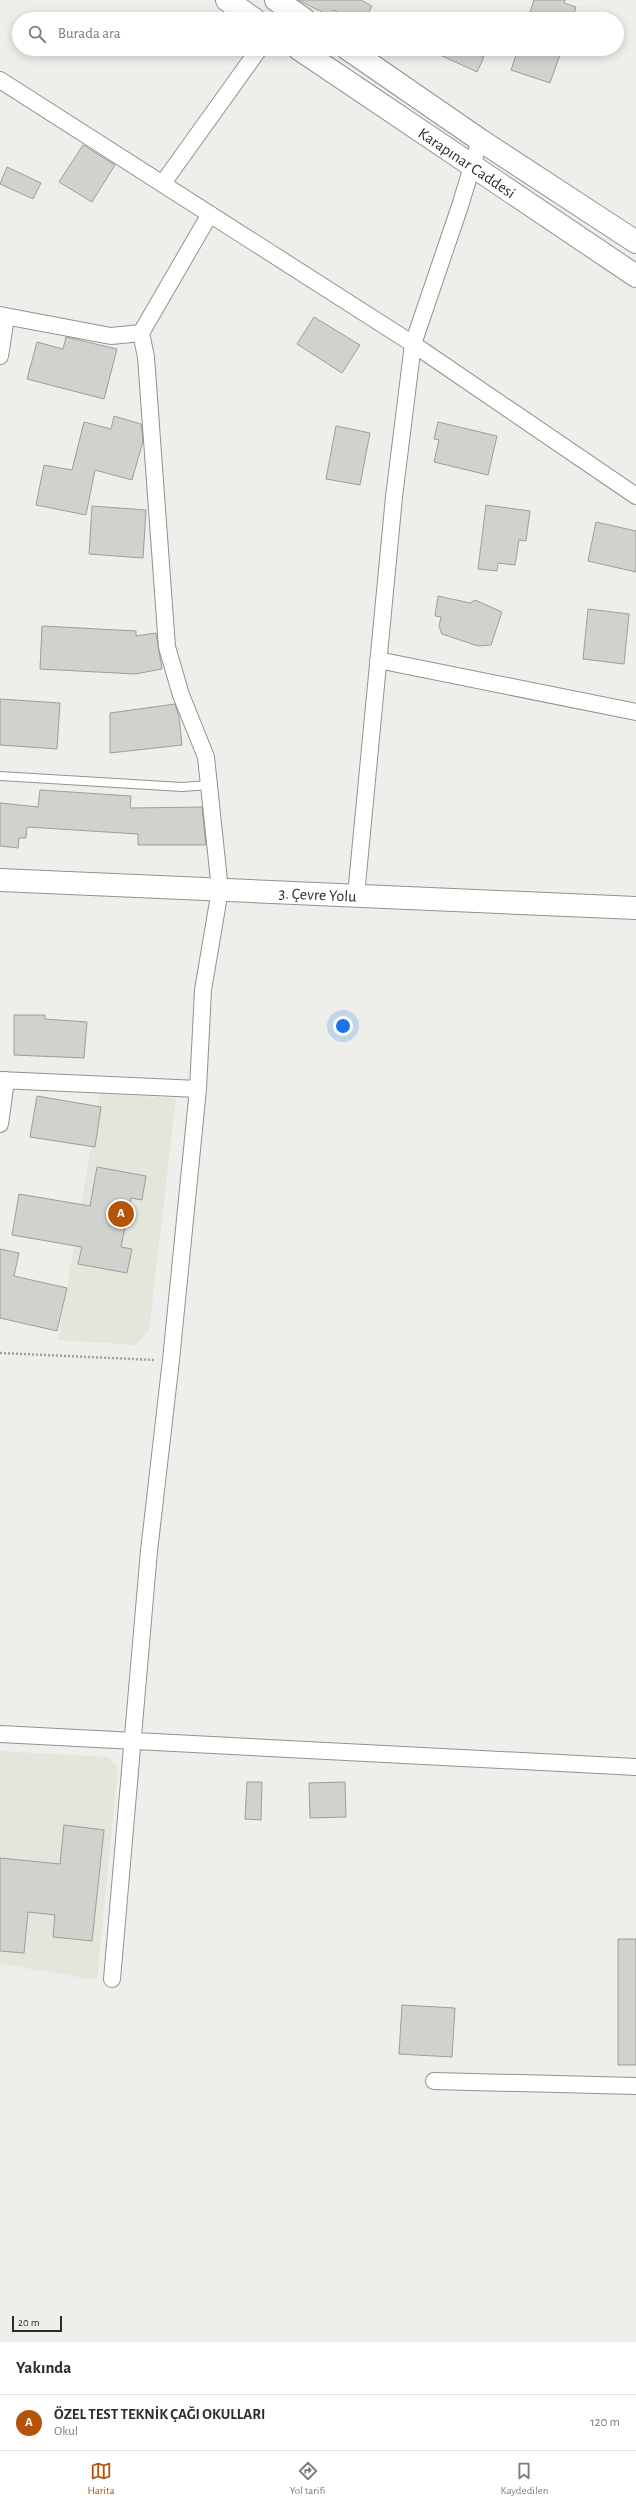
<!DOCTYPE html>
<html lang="tr">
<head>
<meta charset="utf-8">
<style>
  :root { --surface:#fff; --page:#f2f2f3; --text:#2b2b33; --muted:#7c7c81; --line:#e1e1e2; --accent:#b45309 }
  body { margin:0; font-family:"Alegreya Sans",sans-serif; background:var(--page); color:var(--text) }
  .scale { position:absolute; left:12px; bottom:10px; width:50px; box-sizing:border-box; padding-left:4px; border:2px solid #2a2a28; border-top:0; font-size:11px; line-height:14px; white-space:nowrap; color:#2a2a28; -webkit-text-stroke:3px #eeefea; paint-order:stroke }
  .you { position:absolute; left:343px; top:1026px; width:14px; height:14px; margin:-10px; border:3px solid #fff; border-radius:50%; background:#1a73e8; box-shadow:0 0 0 6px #1a73e833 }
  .badge { display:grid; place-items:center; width:26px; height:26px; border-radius:50%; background:var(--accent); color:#fff; font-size:13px; font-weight:700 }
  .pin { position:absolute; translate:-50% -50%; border:2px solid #fff; box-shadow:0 1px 4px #0006 }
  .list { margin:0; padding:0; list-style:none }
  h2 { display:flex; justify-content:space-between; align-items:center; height:52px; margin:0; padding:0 16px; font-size:17px }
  h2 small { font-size:13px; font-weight:400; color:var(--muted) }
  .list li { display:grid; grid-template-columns:26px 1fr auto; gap:12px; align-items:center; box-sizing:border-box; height:56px; padding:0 16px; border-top:1px solid var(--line) }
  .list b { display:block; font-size:15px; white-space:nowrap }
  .list p { margin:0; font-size:13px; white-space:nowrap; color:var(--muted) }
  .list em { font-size:13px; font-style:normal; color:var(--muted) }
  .icon { flex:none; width:22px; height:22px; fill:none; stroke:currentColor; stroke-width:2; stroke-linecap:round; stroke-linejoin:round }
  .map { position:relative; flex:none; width:636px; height:2342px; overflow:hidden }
  .search { position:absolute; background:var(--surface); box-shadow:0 2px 10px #0003; left:12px; right:12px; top:12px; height:44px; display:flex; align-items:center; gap:10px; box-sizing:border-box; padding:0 14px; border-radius:22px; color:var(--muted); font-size:15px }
  .sheet { height:108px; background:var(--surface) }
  nav { display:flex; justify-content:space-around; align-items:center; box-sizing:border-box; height:56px; border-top:1px solid var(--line); background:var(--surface); font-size:11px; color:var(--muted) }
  nav a { display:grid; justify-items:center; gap:2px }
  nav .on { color:var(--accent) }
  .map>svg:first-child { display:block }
  .built { fill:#e3e6da }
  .building { fill:#d1d2cd; stroke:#9d9e99 }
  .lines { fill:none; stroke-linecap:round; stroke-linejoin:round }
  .lane-casing { stroke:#92938e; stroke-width:10 }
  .street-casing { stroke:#92938e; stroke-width:18 }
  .secondary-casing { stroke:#92938e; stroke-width:24 }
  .path { stroke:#a1a29e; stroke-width:2.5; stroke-dasharray:2 2; stroke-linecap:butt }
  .lane { stroke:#fff; stroke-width:8 }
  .street { stroke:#fff; stroke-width:16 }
  .secondary { stroke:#fff; stroke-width:22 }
  .labels { text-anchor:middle; stroke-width:4; stroke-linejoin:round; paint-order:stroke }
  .street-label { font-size:16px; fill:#2a2a28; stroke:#eeefea }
</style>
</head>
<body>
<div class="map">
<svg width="636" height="2342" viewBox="0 0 636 2342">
  <rect width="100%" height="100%" fill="#eeefea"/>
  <path class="built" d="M100,1094L176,1098L149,1330L135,1345L58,1340Z
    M0,1751L107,1757L118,1767L97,1980L0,1964Z"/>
  <path class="building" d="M298,0H361L372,6L365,19H352L333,10L330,16Z
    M534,0H565L564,3L576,7L572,19H528Z
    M427,49H467L484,57L477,72Z
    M518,49H562L550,83L511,70Z
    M83,145L115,165L92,202L59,182Z
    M7,167L41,183L33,199L0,184Z
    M314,317L360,345L342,373L297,344Z
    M66,337L117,349L104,399L27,379L37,342L63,349Z
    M114,416L141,424L143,441L132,480L95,470L86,515L36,505L44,465L72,470L84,422L111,429Z
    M438,422L497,436L488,475L434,462L439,440L434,439Z
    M336,426L370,433L360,485L326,479Z
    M486,505L530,511L526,541L519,540L515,565L498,563L497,571L478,569Z
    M92,506L146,510L143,558L89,554Z
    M596,522L636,531V572L588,561Z
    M438,596L470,603L475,600L502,612L491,645L478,646L442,634L439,626L441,617L435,616Z
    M588,609L629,614L624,664L583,659Z
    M42,626L136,631V636L156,633L162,669L135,674L40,669Z
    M0,699L60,703L57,749L0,745Z
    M175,704L179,717L182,745L110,753V713Z
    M40,790L131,796L130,808L202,807L206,845H138V834L27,827L26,838H19L18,848L0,846V803L38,807Z
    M14,1015H45V1019L87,1022L84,1058L14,1055Z
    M37,1096L101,1107L95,1147L30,1137Z
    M97,1167L146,1176L142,1200L131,1198L121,1247L132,1249L127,1273L78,1264L82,1247L12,1235L19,1194L90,1206Z
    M0,1249L19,1253L14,1276L67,1288L57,1331L0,1318Z
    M247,1782H262L261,1820L245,1819Z
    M345,1782L346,1817L310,1818L309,1783Z
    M64,1825L104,1830L92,1941L53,1937L55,1915L28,1912L24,1953L0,1951V1858L60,1864Z
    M618,1939H636V2065H618Z
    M402,2005L455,2008L452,2057L399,2054Z"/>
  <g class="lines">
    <defs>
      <path id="lane" d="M0,776L182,787L210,785"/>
      <path id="street" d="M0,80L413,344L636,496
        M163,183L259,49
        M0,315L111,336L141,333
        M0,356L6,317
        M378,660L636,712
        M356,895L394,497L413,344L460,206L480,140
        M0,1080L198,1089
        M0,1124L6,1080
        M0,1734L636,1767
        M112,1979L149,1551L171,1360L198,1089L203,990L220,890L206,757L181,695L167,647L146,357L141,333L210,214
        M434,2081L636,2086"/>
      <g id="secondary">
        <path d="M227,0L254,19"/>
        <path d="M276,0L304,19"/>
        <path id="s1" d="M299,49L636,276"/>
        <path d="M348,49L480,140L636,242"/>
        <path id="s2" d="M0,880L636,908"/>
      </g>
    </defs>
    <use href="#lane" class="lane-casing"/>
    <use href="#street" class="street-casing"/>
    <use href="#secondary" class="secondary-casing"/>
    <path class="path" d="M0,1353L155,1360"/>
    <use href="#lane" class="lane"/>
    <use href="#street" class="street"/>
    <use href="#secondary" class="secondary"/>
  </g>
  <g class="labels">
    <g class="street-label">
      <text dy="6" stroke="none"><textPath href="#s1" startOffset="203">Karapınar Caddesi</textPath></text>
      <text dy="6" stroke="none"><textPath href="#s2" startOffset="318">3. Çevre Yolu</textPath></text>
    </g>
  </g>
</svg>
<div class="scale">20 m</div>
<div class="you"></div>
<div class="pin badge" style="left:121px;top:1214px">A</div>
<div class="search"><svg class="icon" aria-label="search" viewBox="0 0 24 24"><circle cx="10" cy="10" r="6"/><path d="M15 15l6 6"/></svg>Burada ara</div>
</div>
<section class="sheet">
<h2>Yakında<small></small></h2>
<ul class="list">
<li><span class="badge">A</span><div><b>ÖZEL TEST TEKNİK ÇAĞI OKULLARI</b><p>Okul</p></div><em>120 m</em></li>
</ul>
</section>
<nav>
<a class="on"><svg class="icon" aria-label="map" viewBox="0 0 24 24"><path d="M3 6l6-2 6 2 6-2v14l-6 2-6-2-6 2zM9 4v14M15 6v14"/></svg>Harita</a>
<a><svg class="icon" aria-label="directions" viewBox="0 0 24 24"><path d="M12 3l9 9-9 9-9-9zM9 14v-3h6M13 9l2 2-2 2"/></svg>Yol tarifi</a>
<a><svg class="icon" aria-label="saved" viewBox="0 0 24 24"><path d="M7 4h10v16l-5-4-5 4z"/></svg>Kaydedilen</a>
</nav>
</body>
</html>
